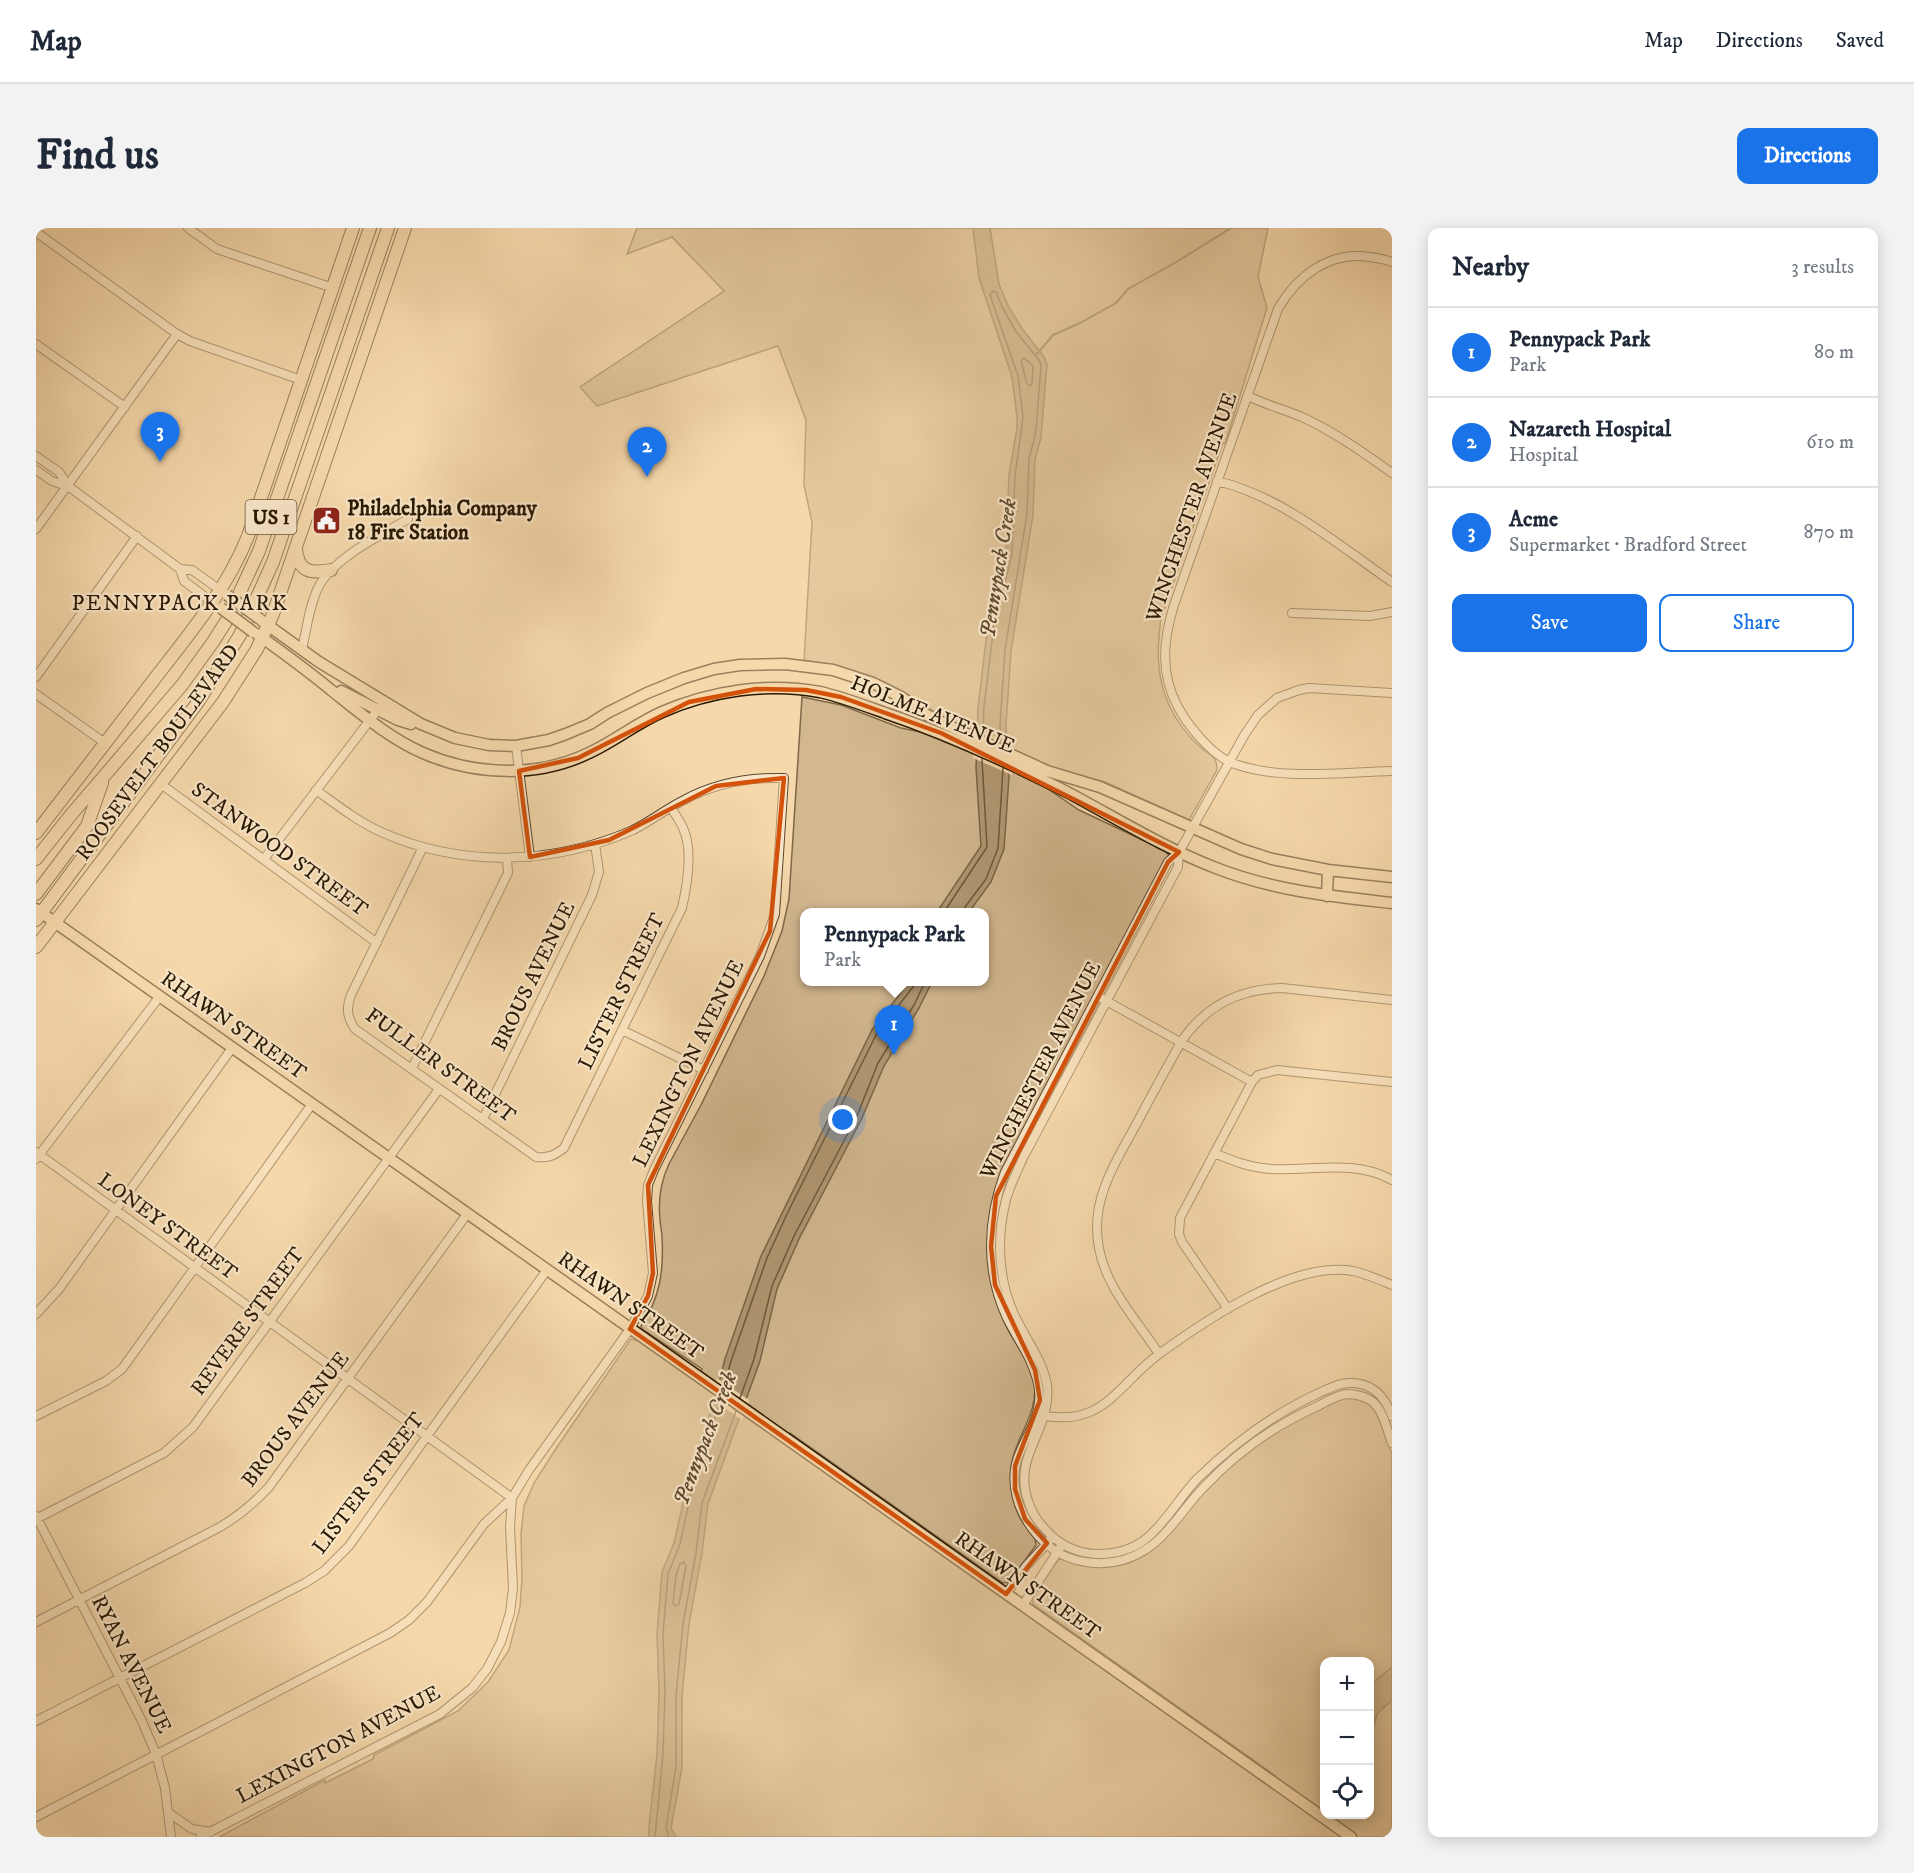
<!DOCTYPE html>
<html lang="en">
<head>
<meta charset="utf-8">
<style>
  :root { --surface:#fff; --page:#f2f2f3; --text:#1f2937; --muted:#747a83; --line:#e0e1e3; --accent:#1a73e8 }
  body { margin:0; font-family:"IM FELL DW Pica",serif; background:var(--page); color:var(--text) }
  .controls { position:absolute; right:18px; bottom:18px; display:grid; overflow:hidden; border-radius:12px; box-shadow:0 3px 15px #0003 }
  .controls button { width:54px; height:54px; display:grid; place-items:center; padding:0; border:0; border-bottom:2px solid var(--line); background:var(--surface); color:var(--text); font:30px sans-serif }
  .you { position:absolute; left:807px; top:892px; width:21px; height:21px; margin:-15px; border:4px solid #fff; border-radius:50%; background:#1a73e8; box-shadow:0 0 0 9px #1a73e833 }
  .badge { display:grid; place-items:center; width:39px; height:39px; border-radius:50%; background:var(--accent); color:#fff; font-size:20px; font-weight:700 }
  .pin { position:absolute; translate:-50% -50px; filter:drop-shadow(0 2px 3px #0008) }
  .pin::after { content:''; position:absolute; top:32px; width:21px; height:18px; background:inherit; clip-path:polygon(0 0,100% 0,50% 100%) }
  .popup { position:absolute; left:764px; top:680px; width:189px; height:78px; box-sizing:border-box; display:grid; place-content:center; border-radius:12px; background:var(--surface); filter:drop-shadow(0 2px 4px #0005); font-size:20px; white-space:nowrap; color:var(--muted) }
  .popup b { font-size:22px; color:var(--text) }
  .popup::after { content:''; position:absolute; left:50%; top:100%; margin-left:-12px; border:12px solid transparent; border-top-color:var(--surface) }
  .list { margin:0; padding:0; list-style:none }
  h2 { display:flex; justify-content:space-between; align-items:center; height:78px; margin:0; padding:0 24px; font-size:26px }
  h2 small { font-size:20px; font-weight:400; color:var(--muted) }
  .list li { display:grid; grid-template-columns:39px 1fr auto; gap:18px; align-items:center; box-sizing:border-box; height:90px; padding:0 24px; border-top:2px solid var(--line) }
  .list b { display:block; font-size:22px; white-space:nowrap }
  .list p { margin:0; font-size:20px; white-space:nowrap; color:var(--muted) }
  .list em { font-size:20px; font-style:normal; color:var(--muted) }
  .actions { display:flex; gap:12px; padding:18px 24px }
  .actions a { flex:1; padding:14px 0; border:2px solid var(--accent); border-radius:12px; text-align:center; font-size:21px; color:var(--accent) }
  .actions .main { background:var(--accent); color:#fff }
  .icon { flex:none; width:33px; height:33px; fill:none; stroke:currentColor; stroke-width:2; stroke-linecap:round; stroke-linejoin:round }
  .map { position:relative; flex:none; width:1356px; height:1609px; overflow:hidden; border-radius:12px }
  header { display:flex; align-items:center; gap:36px; box-sizing:border-box; height:84px; padding:0 30px; background:var(--surface); border-bottom:2px solid var(--line) }
  header strong { font-size:28px }
  nav { display:flex; gap:33px; margin-inline-start:auto; font-size:21px }
  .intro { display:flex; align-items:center; justify-content:space-between; box-sizing:border-box; height:144px; padding:0 36px }
  h1 { margin:0; font-size:42px }
  .button { padding:15px 27px; border-radius:12px; background:var(--accent); color:#fff; font-size:21px; font-weight:700 }
  main { display:flex; gap:36px; padding:0 36px }
  aside { flex:1; background:var(--surface); border-radius:12px; box-shadow:0 3px 15px #0003 }
  .map>svg:first-child { display:block }
  .green { fill:#d2b78f; stroke:#7e6848; stroke-width:1.5; fill-rule:evenodd }
  .water { fill:#b09772; stroke:#7a6445; stroke-width:1.5 }
  .pier { fill:#f5d8ac }
  .lines { fill:none; stroke-linecap:round; stroke-linejoin:round }
  .shore { stroke:#6c583a; stroke-width:1.5 }
  .stream { stroke:#7a6445; stroke-width:2 }
  .minor-casing { stroke:#5c482c; stroke-width:10 }
  .major-casing { stroke:#291801; stroke-width:13 }
  .highway-casing { stroke:#291801; stroke-width:14 }
  .minor { stroke:#f8e6c9; stroke-width:8 }
  .major { stroke:#f5d8ac; stroke-width:10 }
  .highway { stroke:#f5d8ac; stroke-width:12 }
  .major-bridge-casing { stroke:#291801; stroke-width:13; stroke-linecap:butt }
  .major-bridge { stroke:#f5d8ac; stroke-width:10 }
  .marked { fill:none; stroke:#d5520b; stroke-width:4.5; stroke-linejoin:round }
  .labels { text-anchor:middle; stroke-width:4.5; stroke-linejoin:round; paint-order:stroke }
  .shield { fill:#f8e6c9; stroke:#67563d; stroke-width:1.5 }
  .shield-label { font-size:20px; font-weight:bold; fill:#291801 }
  .street-label { font-size:21px; fill:#291801; stroke:#f8e6c9 }
  .poi-label { font-size:21px; font-weight:bold; fill:#291801; stroke:#f8e6c9; text-anchor:start }
  .water-label { font-size:22px; font-style:italic; fill:#5f4b2e; stroke:#f8e6c9 }
  .neighbourhood-label { font-size:22px; letter-spacing:1.5px; fill:#291801; stroke:#f8e6c9 }
</style>
</head>
<body>
<header>
<strong>Map</strong>
<nav><a>Map</a><a>Directions</a><a>Saved</a></nav>
</header>
<div class="intro"><h1>Find us</h1><a class="button">Directions</a></div>
<main>
<div class="map">
<svg width="1356" height="1609" viewBox="0 0 1356 1609">
  <rect width="100%" height="100%" fill="#f5d8ac"/>
  <filter id="stains"><feTurbulence type="fractalNoise" baseFrequency=".00333" numOctaves="4"/><feColorMatrix values="0 0 0 0 .2 0 0 0 0 .09 0 0 0 0 .02 0 0 0 .5 -.17"/></filter>
  <radialGradient id="worn" r=".72"><stop offset=".6" stop-color="#630" stop-opacity="0"/><stop offset="1" stop-color="#630" stop-opacity=".3"/></radialGradient>
  <path class="green" d="M601,0H1232L1222,49L1231,80L1189,216L1187,215L1125,390C1121,420 1120,449 1133,477C1140,492 1150,506 1163,518C1167,522 1173,525 1177,529C1181,534 1181,537 1181,542L1153,592L1069,554L1018,540L1002,554L1043,582L1130,623L1133,628L962,953C947,1000 949,1055 971,1100C980,1118 995,1134 998,1153C1004,1188 975,1212 975,1245C974,1260 977,1276 984,1290C989,1299 1000,1306 1000,1317L973,1354L967,1355L754,1205L747,1215L1233,1558L1240,1548L997,1376L996,1368L1022,1332L1027,1330L1098,1332L1127,1313L1151,1282L1187,1244L1244,1200L1310,1168L1331,1173L1341,1184L1356,1226V1609H183L289,1552V1555L337,1531L338,1527L422,1483L452,1454L473,1422L484,1379L486,1350L485,1306L488,1278L498,1255L519,1222L595,1111L602,1113L661,1153L666,1141L606,1101L605,1098C624,1070 628,1043 626,1009C626,1003 624,997 624,991C622,972 625,953 633,936L665,877L728,748L746,703L753,671L766,469L805,477L865,500L894,506L907,490C860,455 826,441 768,432L776,294L768,257L770,192L742,118L561,178L544,159L688,63L636,9L591,26ZM768,684H948V754H768ZM1288,1434H1334V1586H1288Z"/>
  <path class="water" d="M937,0H954L963,56L972,78L987,102L1008,129L1011,136L1010,148L1005,209L999,232L997,287L975,423L970,497L973,549L968,621L955,654L933,684H901L945,618L940,540L942,479L952,396L970,326L973,247L981,200V189L976,149L943,50Z
    M873,754H896L883,780L848,838L826,890L763,1011L741,1061L724,1133L672,1276L666,1325L653,1396L646,1468V1540L635,1600L640,1609H613V1598L621,1526L623,1464L621,1405L626,1344L638,1315L653,1249L677,1177L689,1131L725,1028L836,802Z
    M1356,1439V1472L1341,1486L1334,1512V1457Z"/>
  <path class="pier" d="M938,500L974,516L976,547L937,530Z
    M681,1150L713,1172L706,1192L676,1171Z"/>
  <g class="lines">
    <path class="shore" d="M988,130L997,138L996,155L994,158L991,156L985,133Z
      M947,506L948,479L958,397L976,326L979,248L987,189L982,148L954,67L957,63L960,64L967,81L981,105L1003,132L1005,137L1001,191L999,208L993,231L991,286L969,422L964,497L965,514
      M908,684L951,619L946,531
      M928,684L929,679L950,651L962,620L967,540
      M688,1158L695,1133L731,1030L751,986L841,805L877,759L878,754
      M704,1170L718,1131L736,1058L758,1008L821,888L842,835L878,777L889,754
      M648,1334L650,1338L643,1376L640,1378L637,1376L640,1347L644,1336Z
      M619,1609L627,1526L629,1464L627,1405L632,1346L644,1316L658,1251L685,1172
      M633,1609L630,1600L640,1539V1468L647,1396L660,1325L666,1275L700,1183"/>
    <path class="stream" d="M1001,126L1017,107L1044,95L1080,75L1092,61L1142,33L1195,0"/>
    <defs>
      <path id="minor" d="M152,0L181,21L297,60
        M0,4L141,106L154,113L265,152
        M1356,34C1349,31 1341,30 1333,29C1293,23 1261,48 1242,81L1138,377C1127,412 1124,446 1142,479C1152,498 1176,527 1196,535C1244,553 1305,544 1356,543
        M0,116L89,179
        M1212,168C1230,177 1250,182 1268,190C1300,205 1328,225 1356,245
        M0,228L23,244L32,258L144,341L156,342L184,362
        M0,242L16,253L31,258
        M1181,253C1247,269 1301,316 1356,354
        M0,301L141,106
        M144,341L148,353L176,374
        M1256,385L1334,388L1356,384
        M266,421C271,401 273,377 283,358C298,330 345,307 372,291
        M0,449L101,308
        M1356,465L1273,460L1263,462L1241,470L1222,487L1209,506L1143,624L1132,634L969,944C951,992 949,1043 971,1090C978,1104 986,1116 993,1130C999,1143 1005,1159 1003,1173C1002,1191 991,1208 984,1224C971,1253 982,1285 1002,1308C1029,1339 1076,1343 1109,1322C1133,1307 1148,1279 1168,1259C1200,1225 1239,1197 1282,1178C1291,1173 1301,1167 1311,1166C1320,1166 1331,1169 1337,1174C1348,1184 1351,1202 1356,1215
        M0,466L69,515
        M480,518L494,629
        M125,556L341,715
        M387,619L315,767C310,780 311,789 319,801L500,929C512,930 518,928 528,920L646,680C651,658 657,621 647,600C644,593 639,586 635,580
        M1143,624L1142,639L987,930C981,944 974,957 970,972C960,1010 962,1056 981,1092C991,1113 1007,1133 1011,1157C1016,1200 980,1224 990,1266C994,1280 998,1290 1009,1301C1022,1316 1040,1325 1060,1326C1078,1327 1098,1321 1111,1310C1131,1293 1143,1270 1161,1251C1197,1216 1237,1186 1283,1165C1294,1160 1305,1154 1317,1155C1338,1156 1349,1169 1356,1188
        M228,631L344,479
        M1065,770L1216,854L1222,847L1241,842L1356,854
        M586,802L668,842
        M376,840L472,645L471,631
        M447,891L556,667L563,644L559,616
        M0,924L476,1270L448,1296L391,1374L373,1392L354,1405L0,1589
        M1178,925C1197,933 1215,940 1236,941C1277,943 1318,931 1356,952
        M0,931L124,768
        M1192,1081L1146,1014L1143,1006L1144,990L1216,854
        M0,1086L23,1061L196,820
        M1123,1126C1106,1100 1080,1070 1069,1041C1047,984 1074,944 1101,895C1115,868 1130,841 1145,814C1169,778 1202,761 1246,760L1356,772
        M1004,1187C1068,1200 1080,1158 1123,1126C1170,1092 1258,1032 1317,1043C1330,1046 1344,1052 1356,1057
        M0,1188L70,1153L86,1141L276,876
        M0,1288L105,1491L120,1526L129,1560L135,1609
        M0,1291L128,1225L157,1199L403,861
        M970,1366L990,1338L1014,1312
        M987,1377L1024,1320
        M0,1394L184,1299C203,1288 218,1275 233,1259L431,986
        M0,1493L269,1355L288,1343L313,1318L391,1208L511,1042
        M133,1585L156,1601L174,1604
        M164,1609L404,1486L436,1460L451,1441L465,1414L474,1385L477,1360L474,1299L476,1270L493,1242L594,1101L612,1068L617,1045L611,973L612,957L618,942L724,728L739,686L748,550C713,549 679,555 648,572C630,581 615,593 597,602C517,637 426,640 345,604C321,593 301,577 280,562"/>
      <path id="major" d="M226,393L283,434L385,496L419,510L453,517L480,518L513,512L530,506L554,496L571,485L611,465L648,450L678,441L704,437L749,436L797,442L837,455L865,469L887,485L909,496L1011,543L1064,559L1205,621L1236,631L1292,642L1356,649
        M221,406C246,424 271,442 295,462C324,485 353,510 387,525C440,548 503,550 555,524C580,512 601,495 626,484C674,463 732,454 784,464C806,469 827,477 849,485C911,506 972,534 1031,564C1080,590 1128,620 1180,640C1239,663 1294,668 1356,675
        M305,463L362,492L375,496
        M1291,668L1292,642
        M0,681L1315,1609"/>
      <path id="highway" d="M260,321C262,344 275,346 295,342
        M0,605C40,553 80,501 120,449C154,405 191,361 212,308L317,0
        M0,631L34,588L146,457L177,414L191,392L223,323L334,0
        M0,666L51,598L66,555
        M0,692L162,474L204,407L237,334L352,0
        M0,719L187,474L221,421L237,386L369,0"/>
    </defs>
    <use href="#minor" class="minor-casing"/>
    <use href="#major" class="major-casing"/>
    <use href="#highway" class="highway-casing"/>
    <use href="#minor" class="minor"/>
    <use href="#major" class="major"/>
    <use href="#highway" class="highway"/>
    <defs>
      <path id="major-bridge" d="M191,367L224,391
        M185,380L217,404"/>
    </defs>
    <use href="#major-bridge" class="major-bridge-casing"/>
    <use href="#major-bridge" class="major-bridge"/>
  </g>
  <path d="M0 0H1356V1609H0ZM720,461L770,462L805,469L905,505L1143,624L1132,634L960,968L955,1018L959,1057L999,1142L1004,1172L979,1238V1261L989,1291L1011,1315L970,1366L594,1101L612,1068L617,1045L612,957L734,703L748,550L680,558L573,612L494,629L483,543L542,530L653,474Z" fill="#f5d8ac" fill-opacity=".55" fill-rule="evenodd"/>
  <path class="marked" d="M720,461L770,462L805,469L905,505L1143,624L1132,634L960,968L955,1018L959,1057L999,1142L1004,1172L979,1238V1261L989,1291L1011,1315L970,1366L594,1101L612,1068L617,1045L612,957L734,703L748,550L680,558L573,612L494,629L483,543L542,530L653,474Z"/>
  <defs>
    <symbol id="civic-square" viewBox="-11 -11 22 22"><rect x="-9" y="-9" width="18" height="18" rx="4" fill="#8f2418" stroke="#f8e6c9"/><path d="M-.6-6.5H3V-4.5H.6V-3L4-1V1h2V6H-6V1h2V-1L-.6-3ZM-1.2 2.5V6h2.4V2.5Z" fill="#fff"/></symbol>
  </defs>
  <g fill-rule="evenodd">
    <use href="#civic-square" x="274" y="276" width="33" height="33"/>
  </g>
  <g class="labels">
    <rect class="shield" x="209.5" y="272" width="51" height="34" rx="4.5"/>
    <g class="shield-label">
      <text x="235" y="296">US 1</text>
    </g>
    <g class="street-label">
      <text transform="translate(1155 279) rotate(-71)" y="7">WINCHESTER AVENUE</text>
      <text transform="translate(897 486) rotate(22)" y="7">HOLME AVENUE</text>
      <text transform="translate(121 524) rotate(-54)" y="7">ROOSEVELT BOULEVARD</text>
      <text transform="translate(244 621) rotate(36)" y="7">STANWOOD STREET</text>
      <text transform="translate(497 748) rotate(-64)" y="7">BROUS AVENUE</text>
      <text transform="translate(585 763) rotate(-64)" y="7">LISTER STREET</text>
      <text transform="translate(198 797) rotate(35)" y="7">RHAWN STREET</text>
      <text transform="translate(652 835) rotate(-64)" y="7">LEXINGTON AVENUE</text>
      <text transform="translate(405 837) rotate(36)" y="7">FULLER STREET</text>
      <text transform="translate(1004 842) rotate(-63)" y="7">WINCHESTER AVENUE</text>
      <text transform="translate(132 998) rotate(36)" y="7">LONEY STREET</text>
      <text transform="translate(595 1077) rotate(35)" y="7">RHAWN STREET</text>
      <text transform="translate(211 1093) rotate(-54)" y="7">REVERE STREET</text>
      <text transform="translate(259 1191) rotate(-53)" y="7">BROUS AVENUE</text>
      <text transform="translate(332 1255) rotate(-53)" y="7">LISTER STREET</text>
      <text transform="translate(992 1357) rotate(35)" y="7">RHAWN STREET</text>
      <text transform="translate(96 1436) rotate(63)" y="7">RYAN AVENUE</text>
      <text transform="translate(302 1516) rotate(-28)" y="7">LEXINGTON AVENUE</text>
    </g>
    <g class="poi-label">
      <text x="311" y="287">Philadelphia Company<tspan x="311" dy="24">18 Fire Station</tspan></text>
    </g>
    <g class="water-label">
      <text transform="translate(961 340) rotate(-81)" y="8">Pennypack Creek</text>
      <text transform="translate(668 1210) rotate(-69)" y="8">Pennypack Creek</text>
    </g>
    <g class="neighbourhood-label">
      <text x="144" y="382">PENNYPACK PARK</text>
    </g>
  </g>
  <rect width="100%" height="100%" filter="url(#stains)"/>
  <rect width="100%" height="100%" fill="url(#worn)"/>
</svg>
<div class="controls">
<button>+</button>
<button>−</button>
<button><svg class="icon" aria-label="locate" viewBox="0 0 24 24"><circle cx="12" cy="12" r="6"/><path d="M12 2v4M12 18v4M2 12h4M18 12h4"/></svg></button>
</div>
<div class="you"></div>
<div class="pin badge" style="left:858px;top:827px">1</div>
<div class="popup"><b>Pennypack Park</b>Park</div>
<div class="pin badge" style="left:611px;top:249px">2</div>
<div class="pin badge" style="left:124px;top:234px">3</div>
</div>
<aside>
<h2>Nearby<small>3 results</small></h2>
<ul class="list">
<li><span class="badge">1</span><div><b>Pennypack Park</b><p>Park</p></div><em>80 m</em></li>
<li><span class="badge">2</span><div><b>Nazareth Hospital</b><p>Hospital</p></div><em>610 m</em></li>
<li><span class="badge">3</span><div><b>Acme</b><p>Supermarket · Bradford Street</p></div><em>870 m</em></li>
</ul>
<div class="actions"><a class="main">Save</a><a>Share</a></div>
</aside>
</main>
</body>
</html>
